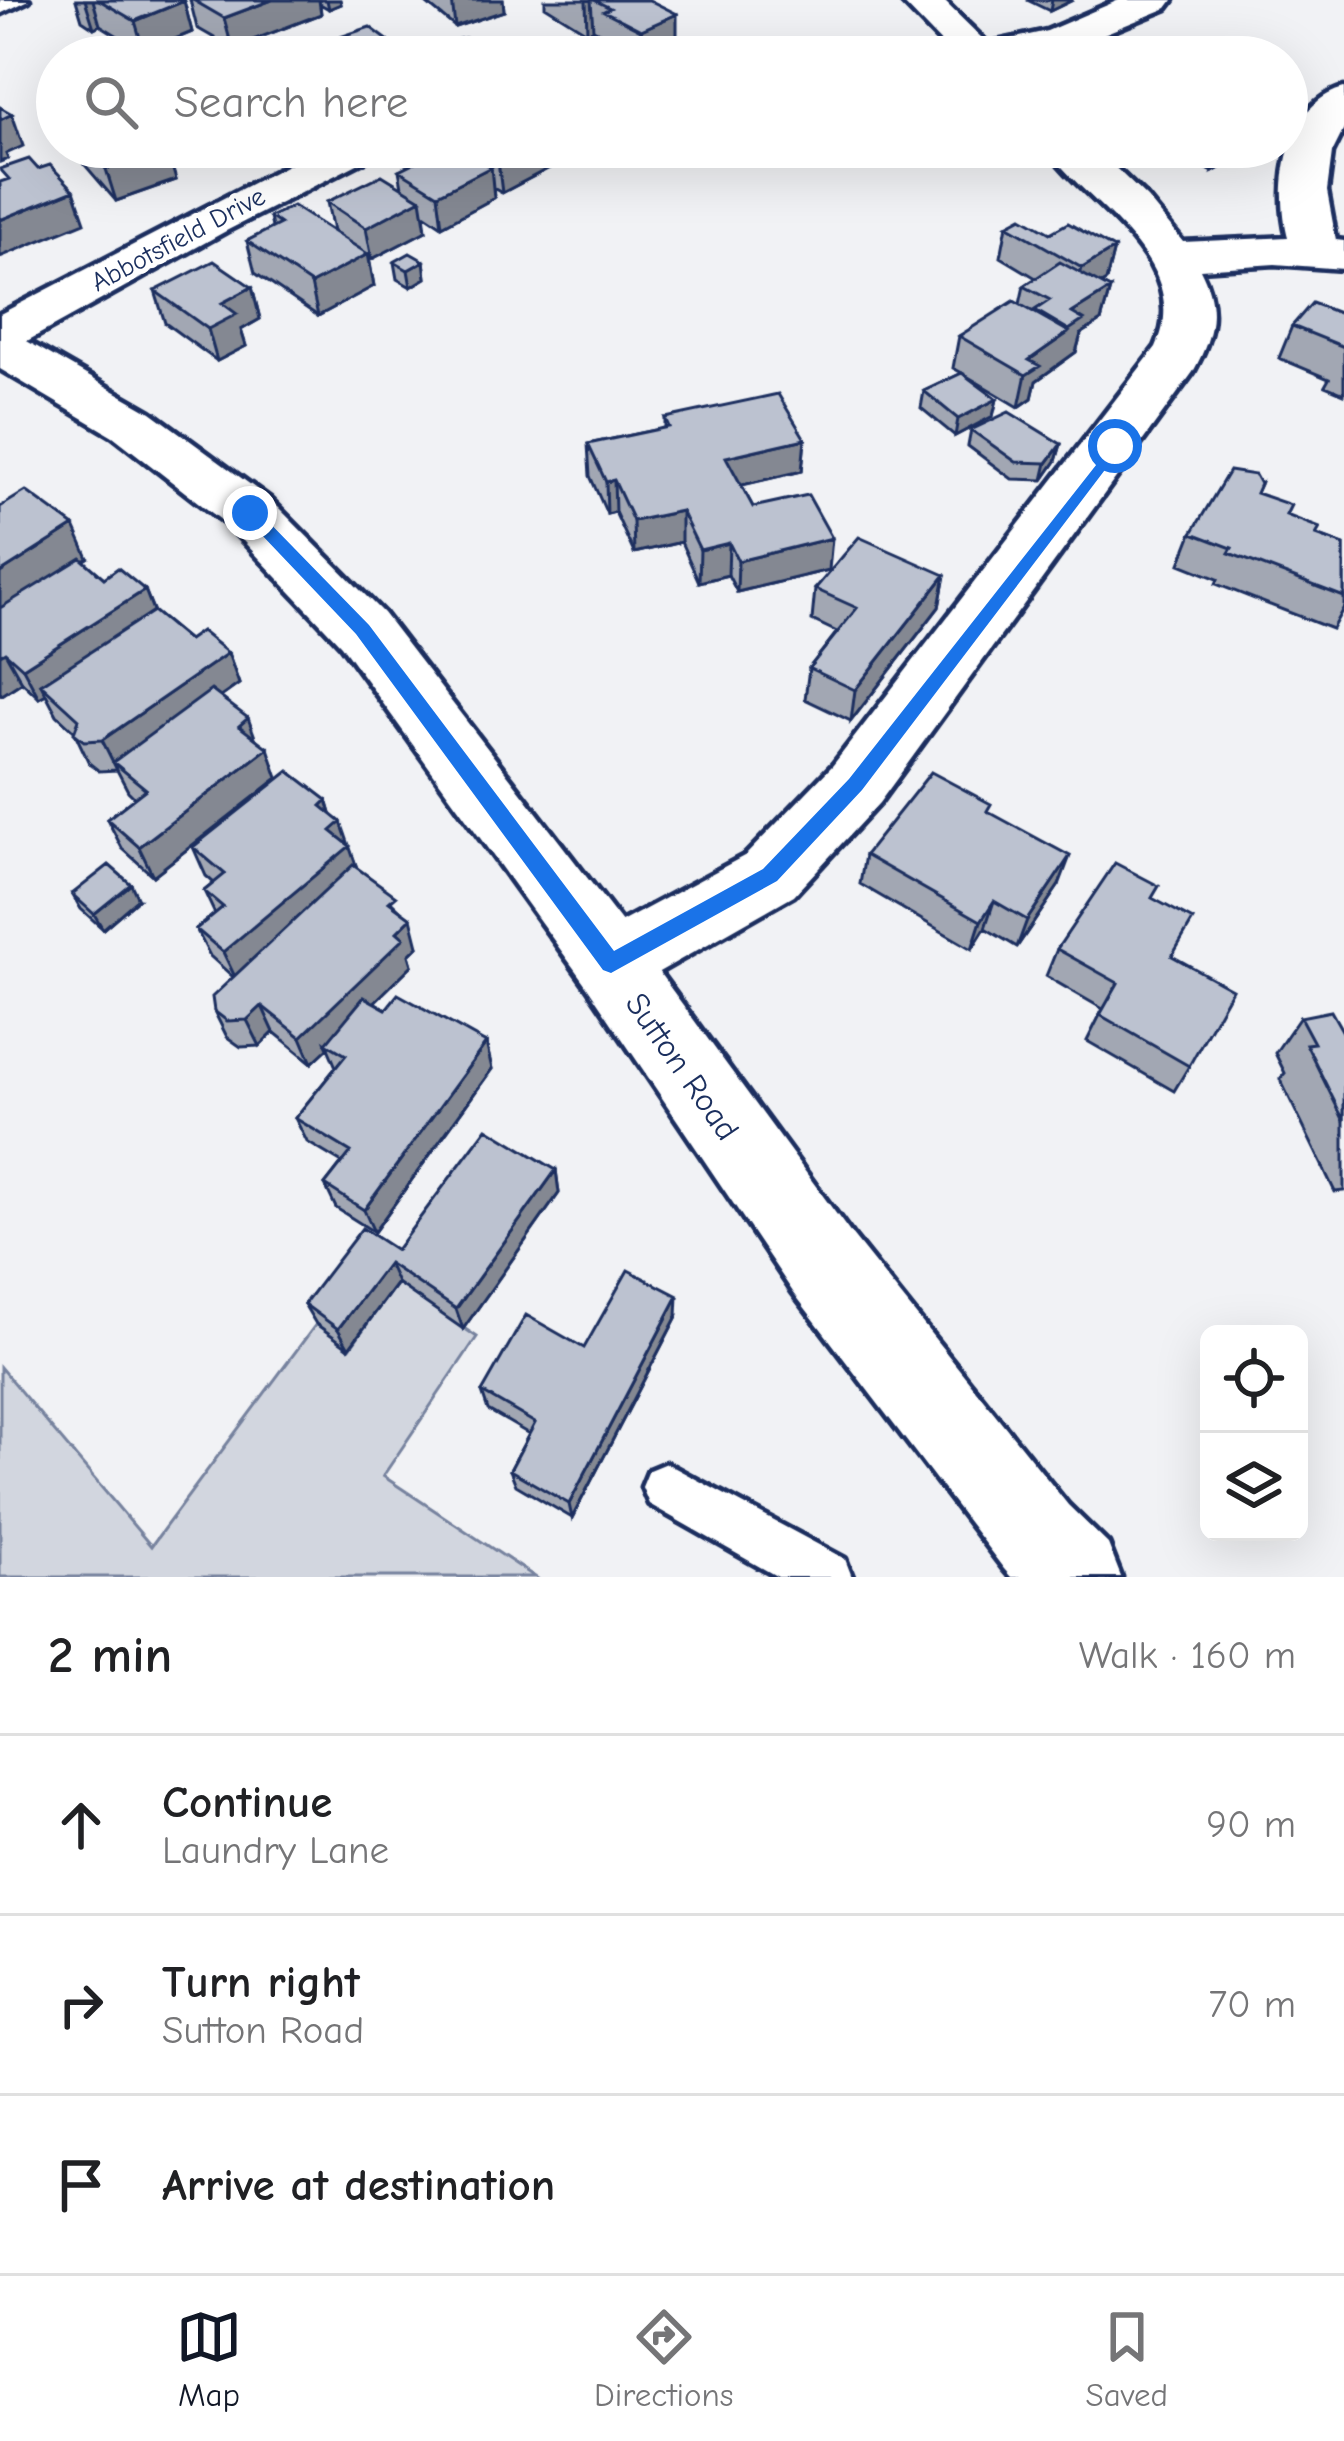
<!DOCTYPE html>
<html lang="en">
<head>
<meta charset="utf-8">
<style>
  :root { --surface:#fff; --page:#f2f2f2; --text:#202124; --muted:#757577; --line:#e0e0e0; --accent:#111827 }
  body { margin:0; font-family:"Comic Neue",sans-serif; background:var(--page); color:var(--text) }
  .controls { position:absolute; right:36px; bottom:36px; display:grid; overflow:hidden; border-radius:18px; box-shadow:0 12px 48px #0002 }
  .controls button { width:108px; height:108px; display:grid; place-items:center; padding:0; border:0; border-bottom:3px solid var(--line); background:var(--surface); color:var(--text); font:60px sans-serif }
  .stop { position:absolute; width:36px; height:36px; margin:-27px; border:9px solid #1a73e8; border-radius:50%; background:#fff }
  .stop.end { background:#1a73e8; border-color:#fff; box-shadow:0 3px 12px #0008 }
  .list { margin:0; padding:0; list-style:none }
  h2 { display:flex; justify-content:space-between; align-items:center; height:156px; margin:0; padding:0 48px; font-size:51px }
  h2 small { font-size:39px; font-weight:400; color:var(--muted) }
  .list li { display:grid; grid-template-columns:78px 1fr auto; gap:36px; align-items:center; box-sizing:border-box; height:180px; padding:0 48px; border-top:3px solid var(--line) }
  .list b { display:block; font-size:45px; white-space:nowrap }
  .list p { margin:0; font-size:39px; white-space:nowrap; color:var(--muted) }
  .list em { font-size:39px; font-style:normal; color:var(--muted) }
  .icon { flex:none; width:66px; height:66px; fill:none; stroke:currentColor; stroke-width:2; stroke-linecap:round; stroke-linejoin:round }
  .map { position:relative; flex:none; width:1344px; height:1577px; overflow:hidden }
  .search { position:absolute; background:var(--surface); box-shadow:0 12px 48px #0002; left:36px; right:36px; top:36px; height:132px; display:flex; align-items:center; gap:30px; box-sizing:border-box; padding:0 42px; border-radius:66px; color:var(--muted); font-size:45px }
  .sheet { height:696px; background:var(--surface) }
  nav { display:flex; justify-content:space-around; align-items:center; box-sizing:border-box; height:168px; border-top:3px solid var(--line); background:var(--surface); font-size:33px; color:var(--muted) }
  nav a { display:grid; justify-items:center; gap:6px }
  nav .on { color:var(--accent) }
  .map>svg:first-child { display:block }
  .green { fill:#d2d6df; stroke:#76829e; stroke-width:3 }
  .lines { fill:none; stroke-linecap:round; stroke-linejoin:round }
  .service-casing { stroke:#1b2f5e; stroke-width:9 }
  .minor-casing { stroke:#1b2f5e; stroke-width:9 }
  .tertiary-casing { stroke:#1b2f5e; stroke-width:9 }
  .service { fill:#fff; fill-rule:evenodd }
  .minor { fill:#fff; fill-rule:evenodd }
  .tertiary { fill:#fff; fill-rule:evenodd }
  .wall { fill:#a2a7b3; stroke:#1b2f5e; stroke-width:3 }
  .shaded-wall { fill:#848892; stroke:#1b2f5e; stroke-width:3 }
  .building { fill:#bcc2d0; stroke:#1b2f5e; stroke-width:3 }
  .route { fill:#1a73e8 }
  .labels { text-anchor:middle; stroke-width:10; stroke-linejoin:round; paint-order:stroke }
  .far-street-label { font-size:27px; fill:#1b2f5e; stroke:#fff }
  .street-label { font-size:33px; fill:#1b2f5e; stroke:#fff }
</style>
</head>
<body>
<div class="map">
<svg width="1344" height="1577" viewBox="0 0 1344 1577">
  <rect width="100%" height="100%" fill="#f1f2f5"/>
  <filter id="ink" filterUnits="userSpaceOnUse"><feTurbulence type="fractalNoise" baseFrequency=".00833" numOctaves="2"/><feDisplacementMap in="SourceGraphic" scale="24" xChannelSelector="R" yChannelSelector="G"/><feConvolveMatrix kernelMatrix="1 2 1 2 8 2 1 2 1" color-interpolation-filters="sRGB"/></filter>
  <g filter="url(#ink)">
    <path class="green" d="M397,1283L477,1337L383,1476L535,1577H0V1367L151,1546L316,1324L350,1348Z"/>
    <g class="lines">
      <defs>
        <path id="service" d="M0,0H29L0,14Z
          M666,1463L845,1559L852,1577H778L649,1504L642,1487L649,1470Z"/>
        <path id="minor" d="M900,0H943L988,44L1047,31L1119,0H1173L1167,8L1060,52L1039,57H955Z
          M465,41L487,48L493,57H447L444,53L450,44Z
          M546,41L561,44L567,53L564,57H517L523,48Z
          M1344,88V129L1332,153L1327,191L1336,240L1344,241V269L1275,264L1200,269C1220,308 1213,336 1193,372L879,803L794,895L636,985L611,994L586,985L575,963L586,941L746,855L833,765L1156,347C1195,261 1086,206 1046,147H1094L1147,198L1183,242L1288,237C1275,188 1285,103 1344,88Z
          M322,147H379L373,156L226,231L18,346L0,351V314Z"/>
        <path id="tertiary" d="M0,331L18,336L151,412L270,499L383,613L636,941L851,1234L1068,1505L1108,1544L1121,1577H1011L1004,1569L793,1292L586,985L341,645L230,527L113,436L0,369Z"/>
      </defs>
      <use href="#service" class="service-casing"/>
      <use href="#minor" class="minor-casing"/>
      <use href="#tertiary" class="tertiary-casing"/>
      <use href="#service" class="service"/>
      <use href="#minor" class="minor"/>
      <use href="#tertiary" class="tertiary"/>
    </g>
    <path class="wall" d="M76,0H182L184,1L192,32L144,52L100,25L94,28L82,20Z
      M190,0H340L341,4L329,9L320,4L321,14L232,48L197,28Z
      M422,0H503L504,11L455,27Z
      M545,0H649L677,44L656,54L620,49L605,42V35L593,29L587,32L545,6Z
      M1027,0H1073L1050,11Z
      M322,43L397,47L398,57H325Z
      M79,147H165L176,180L116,201L85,165Z
      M185,147H242L200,162Z
      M460,147H550L551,167L502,193L493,188L494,198L442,226L424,214L426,231L372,259L369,257L374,286L318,316L255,273L247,241L272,228L270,217L333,231L327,202L402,187L399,170L460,149Z
      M554,147H584L568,155Z
      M1164,147H1249L1248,151L1213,172Z
      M1007,225L1050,233L1114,249L1106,281L1100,284L1110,289L1101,321L1081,334L1076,352L1036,381L1032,398L1019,407L965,375L997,399L993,416L955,436L921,408L924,391L962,373L953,368L959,336L1020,304L1024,286L1036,278L1001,257Z
      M424,261L426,278L411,287L397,279L394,262Z
      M252,287L260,319L241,330L246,346L217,361L165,323L155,291Z
      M1344,315V394L1325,386L1329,379L1279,358L1292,326Z
      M665,418L805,439L802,471L741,485L753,507L829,570L737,592L728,575L699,582L681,542L634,553L615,512L607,514L590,476L588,444L665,428Z
      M971,430L1061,444L1056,461L1043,480L1012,479L968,446Z
      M1260,484L1256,493L1286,515L1317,535L1344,545V607L1332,629L1216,584L1218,579L1180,564L1192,533Z
      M0,507L88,558L83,561L104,578L145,590L154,612L188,640L228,653L239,684L221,697L256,739L278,778L153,876L122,848L107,819L135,798L128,791L117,770L99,771L89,763L74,731L57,715L46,694L39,698L22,682L2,695L0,694Z
      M945,575L939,607L851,721L805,699L809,668L837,632L812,620L815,589Z
      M327,800L331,814L348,844L357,868L400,910L418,946L409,955L412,965L374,1002L386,1009L486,1043L492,1069L374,1232L336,1208L325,1185L342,1163L307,1142L295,1118L336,1067L328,1048L312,1063L274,1032L260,1046L241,1047L227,1037L214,1011L233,977L210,956L196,929L215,914L204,891L214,883L206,876L193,847Z
      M989,813L1059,885L1017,947L985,928L972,949L860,884L865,855Z
      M72,894L138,899L103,929L81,909Z
      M1153,899L1173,957L1189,1066L1174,1091L1087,1041L1103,1009L1046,976L1057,949Z
      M1300,1017L1344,1034V1191L1335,1192L1280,1079L1285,1073L1275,1053Z
      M556,1170L559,1193L463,1329L397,1283L349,1348L316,1324L304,1304L396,1250Z
      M677,1316L572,1518L516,1485L510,1470L529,1434L488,1410L482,1392L584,1348Z"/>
    <path class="shaded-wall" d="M85,0H93L100,25L94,28Z
      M272,0H319L321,14L232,48L224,18Z
      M327,0H340L341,4L329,9Z
      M452,0H503L504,11L455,27Z
      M591,0L593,29L587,32L586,1Z
      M1052,0H1073L1050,11Z
      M184,1L192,32L144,52L135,21Z
      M677,14V44L650,57H642L641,30Z
      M397,47L398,57H369Z
      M12,114L23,146L6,154L8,159L0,162V120Z
      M196,147H242L200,162Z
      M527,147H550L551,167L502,193L498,161Z
      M568,147H584L568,155Z
      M1221,147H1249L1248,151L1213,172Z
      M167,149L176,180L116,201L106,169Z
      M491,167L494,198L442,226L438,194Z
      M74,190L85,222L0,257V220Z
      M421,199L426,231L372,259L366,228Z
      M1114,249L1106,281L1074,300L1082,268Z
      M368,254L374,286L318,316L311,284Z
      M424,261L426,278L411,287L408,270Z
      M252,287L260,319L241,330L246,346L217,361L208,329L222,303Z
      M1110,289L1101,321L1081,334L1076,352L1036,381L1032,398L1019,407L1029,360L1068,333L1072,313Z
      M997,399L993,416L955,436L958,419Z
      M805,439L802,471L725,489L726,457Z
      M1061,444L1056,461L1043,480L1047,463Z
      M614,480L615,512L607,514L606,482Z
      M681,511V542L634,553L633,521Z
      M74,526L88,558L0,615V573Z
      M832,538L829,570L737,592L738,561Z
      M729,543L728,575L699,582L700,550Z
      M945,575L939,607L851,721L855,690Z
      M145,590L157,621L41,684L46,694L39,698L23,668Z
      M5,652L22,682L2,695L0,692V655Z
      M228,653L239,684L120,767L113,762L117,770L102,740Z
      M248,718L259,748L239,726Z
      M268,748L278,778L153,876L139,847Z
      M327,800L335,827L341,822L359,874L236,979L223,952L321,806Z
      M1070,856L1059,885L1017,947L1027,920Z
      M131,884L138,899L103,929L94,914Z
      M994,901L985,928L972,949L981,921Z
      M411,918L418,946L409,955L412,965L330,1046L326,1043L328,1048L312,1063L301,1037L397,932Z
      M262,1006L274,1032L260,1046L247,1020Z
      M486,1043L492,1069L374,1232L364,1210Z
      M556,1170L559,1193L463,1329L456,1309Z
      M388,1263L397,1283L349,1348L338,1329Z
      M678,1296L677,1316L572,1518L569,1504Z"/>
    <path class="building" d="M99,0H182L184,1L135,21Z
      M193,0H272L224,18Z
      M594,0H649L677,14L641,30L604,11L610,8Z
      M370,27L397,47L369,57H339L322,43Z
      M633,43L662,57H603Z
      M0,107L12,114L0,120Z
      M86,147H165L167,149L106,169Z
      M445,147H458L491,167L438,194L399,170Z
      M474,147H527L498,161Z
      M29,159L38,169L50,165L74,190L0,220V182L9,179L0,169Z
      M382,175L421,199L366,228L327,202Z
      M293,206L368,254L311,284L247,241L280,224L270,217Z
      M1022,217L1050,233L1068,223L1114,249L1082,268L1007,225Z
      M410,253L424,261L408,270L394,262Z
      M214,261L252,287L222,303L237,314L208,329L155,291Z
      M1060,262L1110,289L1072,313L1084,320L1069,330L1035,310L1050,300L1024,286Z
      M1014,301L1069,332L1029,360L1040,366L1026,375L959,336Z
      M1312,303L1344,315V347L1292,326Z
      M962,373L997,399L958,419L924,391Z
      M778,394L805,439L726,457L753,507L808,495L832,538L738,561L729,543L700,550L681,511L633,521L614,480L606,482L588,444L669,427L665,418Z
      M1009,412L1061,444L1047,463L1016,462L971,430Z
      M1229,471L1255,475L1260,484L1256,493L1291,505L1286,515L1320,528L1316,535L1344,545V597L1229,553L1232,548L1192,533Z
      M26,491L74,526L0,573V507Z
      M859,537L945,575L855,690L809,668L857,608L815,589Z
      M81,558L104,578L118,568L145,590L23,668L5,652L0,655V608Z
      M153,611L188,640L201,631L228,653L102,740L84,741L74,733L79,719L41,684Z
      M211,690L248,718L239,726L268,748L139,847L107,819L146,789L113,762Z
      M289,771L327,800L321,806L341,822L331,831L350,846L223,952L196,929L223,907L204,891L225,874L193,847Z
      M931,772L991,804L987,811L1070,856L1027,920L994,901L981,921L865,855Z
      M1115,863L1159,886L1152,898L1193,920L1172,956L1232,989L1189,1066L1100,1015L1118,983L1057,949Z
      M109,865L131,884L94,914L72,894Z
      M353,865L396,896L389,902L411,918L397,932L404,938L301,1037L262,1006L247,1020L227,1021L214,1011L212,997Z
      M398,994L486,1043L364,1210L325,1185L351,1152L295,1118L346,1055L326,1043L364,997L386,1009Z
      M1331,1011L1344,1034V1121L1306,1044L1314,1043L1300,1017Z
      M487,1128L556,1170L456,1309L388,1263L338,1329L304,1304L362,1228L396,1250Z
      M628,1270L678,1296L569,1504L510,1470L535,1423L482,1392L526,1315L584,1348Z"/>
  </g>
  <path class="route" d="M1115,441L1123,446L1120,450L862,790L777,881L611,973L603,970L356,634L241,513L256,509L369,625L614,951L763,869L849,779Z"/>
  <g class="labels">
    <g class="far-street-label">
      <text transform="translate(178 239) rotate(-28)" y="9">Abbotsfield Drive</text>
    </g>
    <g class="street-label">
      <text transform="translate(683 1066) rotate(55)" y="12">Sutton Road</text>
    </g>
  </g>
</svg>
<div class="controls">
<button><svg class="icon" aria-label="locate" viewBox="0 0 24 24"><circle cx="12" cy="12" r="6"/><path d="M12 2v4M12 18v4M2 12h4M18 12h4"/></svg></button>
<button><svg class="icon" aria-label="layers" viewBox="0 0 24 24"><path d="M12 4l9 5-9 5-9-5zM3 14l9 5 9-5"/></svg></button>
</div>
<div class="stop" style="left:1115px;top:446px"></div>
<div class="stop end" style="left:250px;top:513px"></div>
<div class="search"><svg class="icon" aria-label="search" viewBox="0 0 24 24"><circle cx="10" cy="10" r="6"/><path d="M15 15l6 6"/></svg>Search here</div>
</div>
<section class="sheet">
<h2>2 min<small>Walk · 160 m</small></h2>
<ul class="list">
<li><svg class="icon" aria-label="ahead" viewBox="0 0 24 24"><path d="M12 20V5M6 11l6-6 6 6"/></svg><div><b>Continue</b><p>Laundry Lane</p></div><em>90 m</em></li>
<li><svg class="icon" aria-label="right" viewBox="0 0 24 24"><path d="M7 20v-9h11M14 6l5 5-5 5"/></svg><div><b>Turn right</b><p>Sutton Road</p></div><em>70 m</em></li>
<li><svg class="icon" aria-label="arrive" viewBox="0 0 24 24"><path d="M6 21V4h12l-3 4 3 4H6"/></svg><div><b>Arrive at destination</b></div></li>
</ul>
</section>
<nav>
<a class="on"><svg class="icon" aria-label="map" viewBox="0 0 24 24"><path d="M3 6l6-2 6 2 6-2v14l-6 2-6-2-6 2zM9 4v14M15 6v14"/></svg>Map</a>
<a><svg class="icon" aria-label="directions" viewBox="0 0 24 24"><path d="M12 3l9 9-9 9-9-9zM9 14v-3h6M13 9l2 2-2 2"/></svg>Directions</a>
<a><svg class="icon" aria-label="saved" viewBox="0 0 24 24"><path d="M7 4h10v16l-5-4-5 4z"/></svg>Saved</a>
</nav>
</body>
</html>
